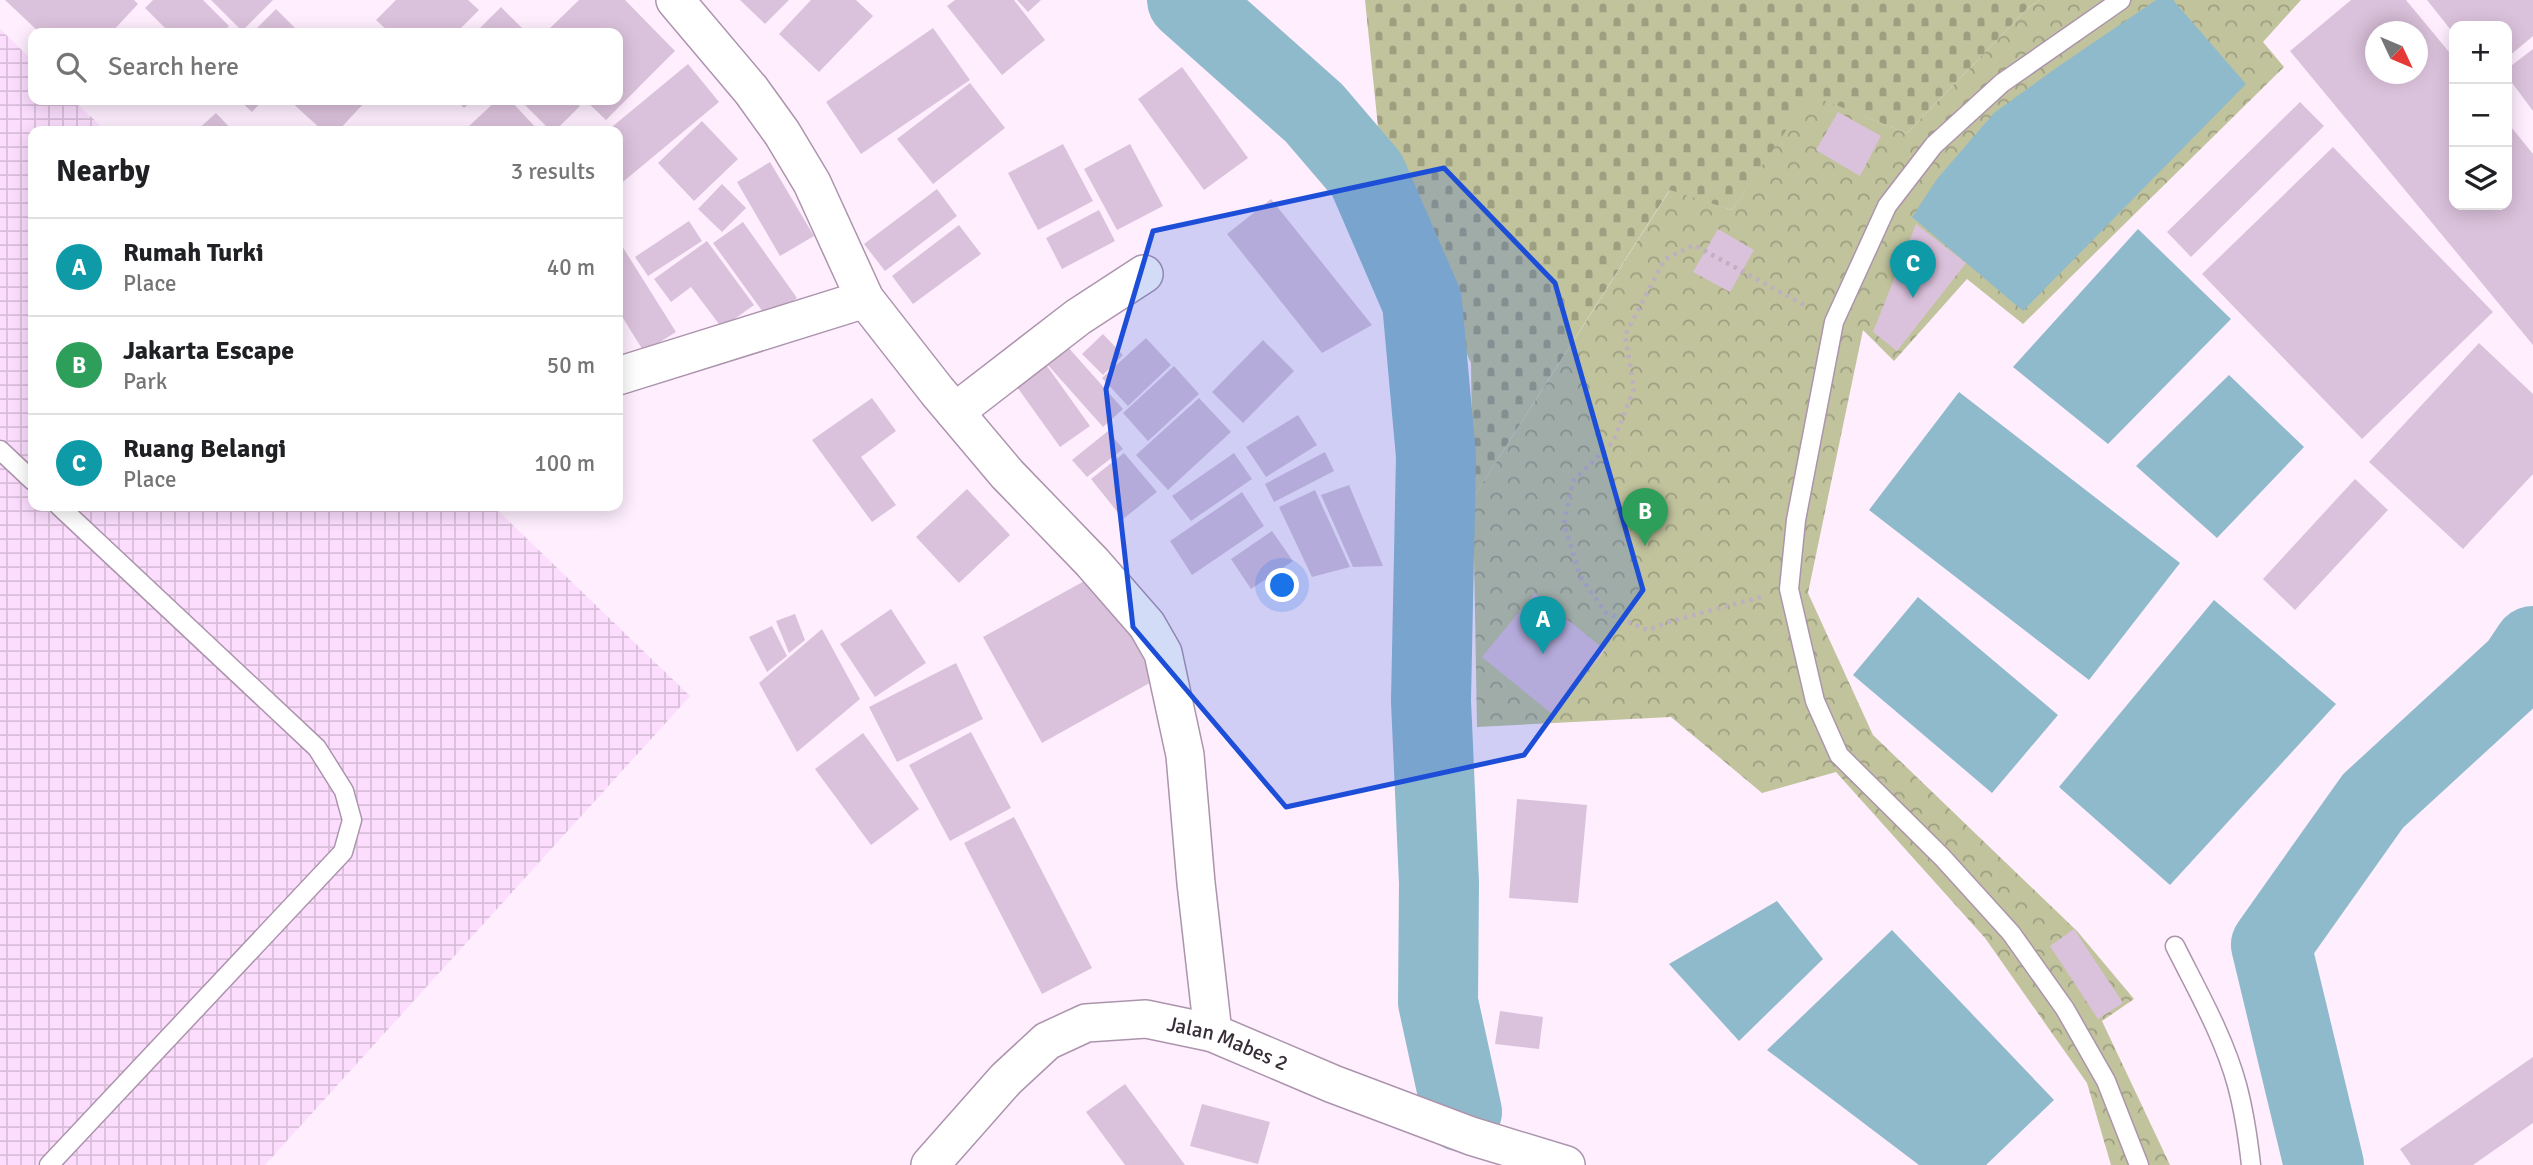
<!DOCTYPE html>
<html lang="en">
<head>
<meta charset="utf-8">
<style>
  :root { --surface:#fff; --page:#f2f2f2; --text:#202124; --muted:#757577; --line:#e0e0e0; --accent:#13626a }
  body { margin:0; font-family:Signika,sans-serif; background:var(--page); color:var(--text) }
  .controls { position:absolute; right:21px; top:21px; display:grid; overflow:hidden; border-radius:14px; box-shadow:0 4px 18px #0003 }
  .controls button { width:63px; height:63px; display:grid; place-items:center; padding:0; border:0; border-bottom:2px solid var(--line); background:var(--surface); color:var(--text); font:35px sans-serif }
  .compass { position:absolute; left:2365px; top:21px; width:63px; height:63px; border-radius:50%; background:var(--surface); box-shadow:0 4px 18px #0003; rotate:134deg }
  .you { position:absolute; left:1283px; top:586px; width:24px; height:24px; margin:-18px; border:5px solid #fff; border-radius:50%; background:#1a73e8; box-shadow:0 0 0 10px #1a73e833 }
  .badge { display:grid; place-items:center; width:46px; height:46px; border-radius:50%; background:var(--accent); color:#fff; font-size:23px; font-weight:700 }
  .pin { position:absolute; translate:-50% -58px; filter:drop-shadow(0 2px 4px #0008) }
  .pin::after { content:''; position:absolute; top:37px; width:24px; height:21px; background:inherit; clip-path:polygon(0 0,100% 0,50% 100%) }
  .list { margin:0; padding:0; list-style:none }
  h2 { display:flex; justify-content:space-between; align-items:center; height:91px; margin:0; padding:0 28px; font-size:30px }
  h2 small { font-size:23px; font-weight:400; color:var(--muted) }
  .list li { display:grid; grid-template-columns:46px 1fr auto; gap:21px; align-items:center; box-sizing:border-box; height:98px; padding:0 28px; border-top:2px solid var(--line) }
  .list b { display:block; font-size:26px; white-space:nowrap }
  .list p { margin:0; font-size:23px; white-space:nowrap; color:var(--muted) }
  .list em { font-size:23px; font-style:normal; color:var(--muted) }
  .icon { flex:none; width:38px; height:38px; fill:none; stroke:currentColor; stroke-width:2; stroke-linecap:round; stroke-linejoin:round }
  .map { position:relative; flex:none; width:2533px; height:1165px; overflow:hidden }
  .search { position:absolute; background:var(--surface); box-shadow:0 4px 18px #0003; left:28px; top:28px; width:595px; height:77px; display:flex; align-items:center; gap:18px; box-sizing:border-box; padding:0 24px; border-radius:14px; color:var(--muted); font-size:26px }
  .panel { position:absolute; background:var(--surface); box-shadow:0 4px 18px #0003; left:28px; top:126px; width:595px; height:385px; border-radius:14px }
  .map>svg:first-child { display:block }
  .industrial { fill:url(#industrial-grid) }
  .cemetery { fill:url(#cemetery-stones) }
  .park { fill:url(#park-crowns) }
  .water { fill:#8fbacc }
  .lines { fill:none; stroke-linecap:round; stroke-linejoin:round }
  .river { stroke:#8fbacc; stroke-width:80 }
  .building { fill:#dbc2dc; fill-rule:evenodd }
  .lane-casing { stroke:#ac94ad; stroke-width:21 }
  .street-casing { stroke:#ac94ad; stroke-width:40 }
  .path { stroke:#beb0be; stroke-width:4.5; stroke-dasharray:3.5 5; stroke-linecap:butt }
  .lane { stroke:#fff; stroke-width:18 }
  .street { stroke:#fff; stroke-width:37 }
  .marked { fill:#1d4ed8; fill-opacity:0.2; stroke:#1d4ed8; stroke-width:5; stroke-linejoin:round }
  .labels { text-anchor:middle; stroke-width:5; stroke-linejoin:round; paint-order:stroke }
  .street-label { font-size:21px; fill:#372d37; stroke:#feeefe }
</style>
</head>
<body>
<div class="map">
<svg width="2533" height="1165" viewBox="0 0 2533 1165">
  <defs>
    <pattern id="industrial-grid" width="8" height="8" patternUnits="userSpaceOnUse" patternTransform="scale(1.75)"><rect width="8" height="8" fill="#fcddfe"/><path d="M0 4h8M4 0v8" fill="none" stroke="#d9beda"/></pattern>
    <pattern id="cemetery-stones" width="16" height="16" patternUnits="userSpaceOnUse" patternTransform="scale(1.75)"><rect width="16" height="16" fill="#c1c39d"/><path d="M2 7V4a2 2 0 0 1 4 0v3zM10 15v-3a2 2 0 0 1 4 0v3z" fill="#9e9f81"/></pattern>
    <pattern id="park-crowns" width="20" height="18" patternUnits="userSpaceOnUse" patternTransform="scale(1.75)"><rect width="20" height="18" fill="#c1c39d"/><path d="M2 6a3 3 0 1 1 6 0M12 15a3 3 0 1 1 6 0" fill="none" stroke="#9e9f81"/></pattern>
  </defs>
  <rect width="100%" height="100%" fill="#feeefe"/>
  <path class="industrial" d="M0,29L33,61V100H73L106,131H33V506H493L690,696L265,1165H0Z"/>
  <path class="cemetery" d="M1365,0H2040L2029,7L1907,133L1811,96L1732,210L1669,191L1473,498L1471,363L1382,166Z"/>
  <path class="park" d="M2040,0H2301L2263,42L2284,67L2023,324L1967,279L1894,361L1863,330L1808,593L1873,735L2077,931L2134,999L2102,1021L2170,1165H2111L2087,1083L1985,938L1836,772L1762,793L1671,717L1477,727L1473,498L1670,190L1732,210L1810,95L1907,133L2029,7Z"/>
  <path class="water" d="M2156,0H2173L2246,84L2023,311L1912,217L1937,179L1994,113L2059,66Z
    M2138,229L2231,319L2108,444L2013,367Z
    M2229,375L2304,447L2217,538L2136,466Z
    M1959,392L2180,563L2089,680L1869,510Z
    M1918,597L2058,715L1992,793L1853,675Z
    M2214,600L2336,704L2170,885L2059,787Z
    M1777,901L1823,959L1739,1041L1669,964Z
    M1892,930L2054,1100L1986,1165H1919L1767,1050Z"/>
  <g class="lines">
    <path class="river" d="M1187,0L1314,113L1367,175L1422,302L1436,456L1431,701L1439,883L1438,1002L1462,1112
      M2324,1165L2271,945L2373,801L2519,667L2533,646"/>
  </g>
  <path class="building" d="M5,0H134L138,4L111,33H40Z
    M153,0H203L229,26L222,33H170L145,8Z
    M211,0H273L242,31Z
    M396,0H468L479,10L456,33H390L376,20Z
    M579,0H625L675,51L606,120L585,100H618V33H545Z
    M740,0H789L765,24Z
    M811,0H856L873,16L819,72L779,34Z
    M955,0H1014L1045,40L1002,75L947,6Z
    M1017,0H1041L1028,12Z
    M2351,0H2406L2454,58V205H2507V122L2533,154V345L2290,51ZM2376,32H2418V74H2376Z
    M2427,0H2533V36L2507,58V26H2454V34Z
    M501,7L527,33H475Z
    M276,9L300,33H252Z
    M933,28L970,80L861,154L826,102Z
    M2533,49V111L2507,76V69Z
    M688,64L719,102L618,186V131H607Z
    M1182,67L1248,158L1204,190L1138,99Z
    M970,83L1005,128L933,184L897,139Z
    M239,100H263L252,112Z
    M289,100H363L365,102L338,131H323Z
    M456,100H473L464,108Z
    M497,100H510L539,131H471L468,127Z
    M520,100H574L580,106L555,131H551Z
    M2300,102L2324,126L2191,257L2167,232Z
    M1838,112L1881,136L1860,176L1816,150Z
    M216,113L233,131H196Z
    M702,121L738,159L694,201L658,163Z
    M1063,144L1093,201L1038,230L1008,173Z
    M1130,144L1163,206L1117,230L1084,169Z
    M2333,147L2493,312L2362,439L2202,274Z
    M770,162L814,236L780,256L737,182Z
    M722,184L746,208L722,232L698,209Z
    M937,189L957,216L885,271L864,244Z
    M1271,199L1372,325L1322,353L1227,234Z
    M1099,210L1115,241L1062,269L1046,238Z
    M689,221L702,241L648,276L635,257Z
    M743,222L797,298L768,319L713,243Z
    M1916,224L1966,263L1897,351L1873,332Z
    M959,225L981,254L913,304L892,276Z
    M1718,229L1754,250L1730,292L1693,272Z
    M707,241L754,305L722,328L691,287L671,302L654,279Z
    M622,246L676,332L644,352L618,310V249Z
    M1103,334L1123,355L1103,375L1082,354Z
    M1059,337L1123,409L1103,427L1039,355Z
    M1146,338L1171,365L1128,406L1102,378Z
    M1263,340L1294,371L1243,423L1212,392Z
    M2479,343L2533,394V474L2463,549L2369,462Z
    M1042,359L1090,426L1060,447L1012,380Z
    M1174,366L1199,394L1148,441L1123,413Z
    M872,398L896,431L861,457L896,505L872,522L812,440Z
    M1199,398L1231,432L1168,490L1136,455Z
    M1298,415L1317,445L1266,477L1246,447Z
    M1108,431L1123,449L1087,477L1072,460Z
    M1325,452L1334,471L1274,502L1265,484Z
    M1124,453L1157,492L1123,519L1091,479Z
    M1234,453L1252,479L1191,521L1172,496Z
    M2355,479L2388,510L2295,610L2263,579Z
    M1349,485L1383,566L1353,567L1321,495Z
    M967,489L1010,535L959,583L916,537Z
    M1315,490L1350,567L1312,577L1279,507Z
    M1242,492L1264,526L1192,575L1170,541Z
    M1272,531L1293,561L1251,589L1231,559Z
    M1097,574L1155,680L1042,743L983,637Z
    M1535,593L1605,650L1552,714L1482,657Z
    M891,609L926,663L875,697L840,644Z
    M795,614L805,640L789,653L776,621Z
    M772,626L787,656L767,672L749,637Z
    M822,629L860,699L797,752L759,683Z
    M956,663L983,719L897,762L869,707Z
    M971,732L1011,808L950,841L909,765Z
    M863,733L919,809L871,845L815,769Z
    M1517,799L1587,805L1578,903L1509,898Z
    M1014,817L1092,968L1042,994L964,843Z
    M2074,929L2123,1003L2098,1019L2050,946Z
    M1500,1011L1543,1017L1539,1049L1495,1044Z
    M2533,1057V1123L2473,1165H2411L2400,1149Z
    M1125,1084L1185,1165H1125L1086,1112Z
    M1202,1104L1270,1122L1258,1164L1190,1146Z"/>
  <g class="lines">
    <defs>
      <path id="lane" d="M2121,0L2002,83L1934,145L1887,206L1834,322L1796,520L1789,589L1815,701L1839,755L1942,857L2011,933L2065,1009L2106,1081L2139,1165
        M0,450L33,481
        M2175,946C2197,990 2224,1037 2237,1085C2244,1111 2248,1138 2251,1165
        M49,1165L343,852L352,820L344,791L317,748L59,506"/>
      <g id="street">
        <path d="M675,0L751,90L782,133L812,183L865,299L937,391L1007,474L1092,562L1147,625L1163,653L1185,755L1196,883L1213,1033"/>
        <path d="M618,376L865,299"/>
        <path d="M955,412L1078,317L1144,274"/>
        <path id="s1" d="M930,1165L1006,1079L1047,1041L1086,1023L1146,1019L1213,1033L1333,1084L1471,1136L1566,1165"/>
      </g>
    </defs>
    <use href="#lane" class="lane-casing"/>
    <use href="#street" class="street-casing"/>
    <path class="path" d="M1761,597L1668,622L1647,630L1605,612L1580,576L1564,523L1573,481L1613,442L1634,389L1625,335L1665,259L1694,245L1806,306"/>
    <use href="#lane" class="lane"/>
    <use href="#street" class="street"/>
  </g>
  <path class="marked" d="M1444,168L1555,283L1643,590L1524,755L1286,807L1133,627L1106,389L1153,231Z"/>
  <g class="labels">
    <g class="street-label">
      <text dy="7" stroke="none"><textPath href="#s1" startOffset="359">Jalan Mabes 2</textPath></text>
    </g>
  </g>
</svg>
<div class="controls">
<button>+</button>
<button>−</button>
<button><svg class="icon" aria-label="layers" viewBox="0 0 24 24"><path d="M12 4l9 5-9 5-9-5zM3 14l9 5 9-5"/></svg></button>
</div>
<svg class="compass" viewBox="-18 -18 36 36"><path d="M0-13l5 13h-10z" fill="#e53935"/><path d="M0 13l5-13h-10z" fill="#757577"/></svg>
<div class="you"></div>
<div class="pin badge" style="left:1543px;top:654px;background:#0f9aa8">A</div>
<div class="pin badge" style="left:1645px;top:546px;background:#2e9e5b">B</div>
<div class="pin badge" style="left:1913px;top:298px;background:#0f9aa8">C</div>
<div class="search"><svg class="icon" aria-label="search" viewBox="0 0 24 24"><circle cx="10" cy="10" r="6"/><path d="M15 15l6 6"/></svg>Search here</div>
<section class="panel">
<h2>Nearby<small>3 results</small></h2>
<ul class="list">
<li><span class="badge" style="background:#0f9aa8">A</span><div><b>Rumah Turki</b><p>Place</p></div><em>40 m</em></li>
<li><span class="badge" style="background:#2e9e5b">B</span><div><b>Jakarta Escape</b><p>Park</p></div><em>50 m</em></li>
<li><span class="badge" style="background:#0f9aa8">C</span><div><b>Ruang Belangi</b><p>Place</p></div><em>100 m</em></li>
</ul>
</section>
</div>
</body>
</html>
